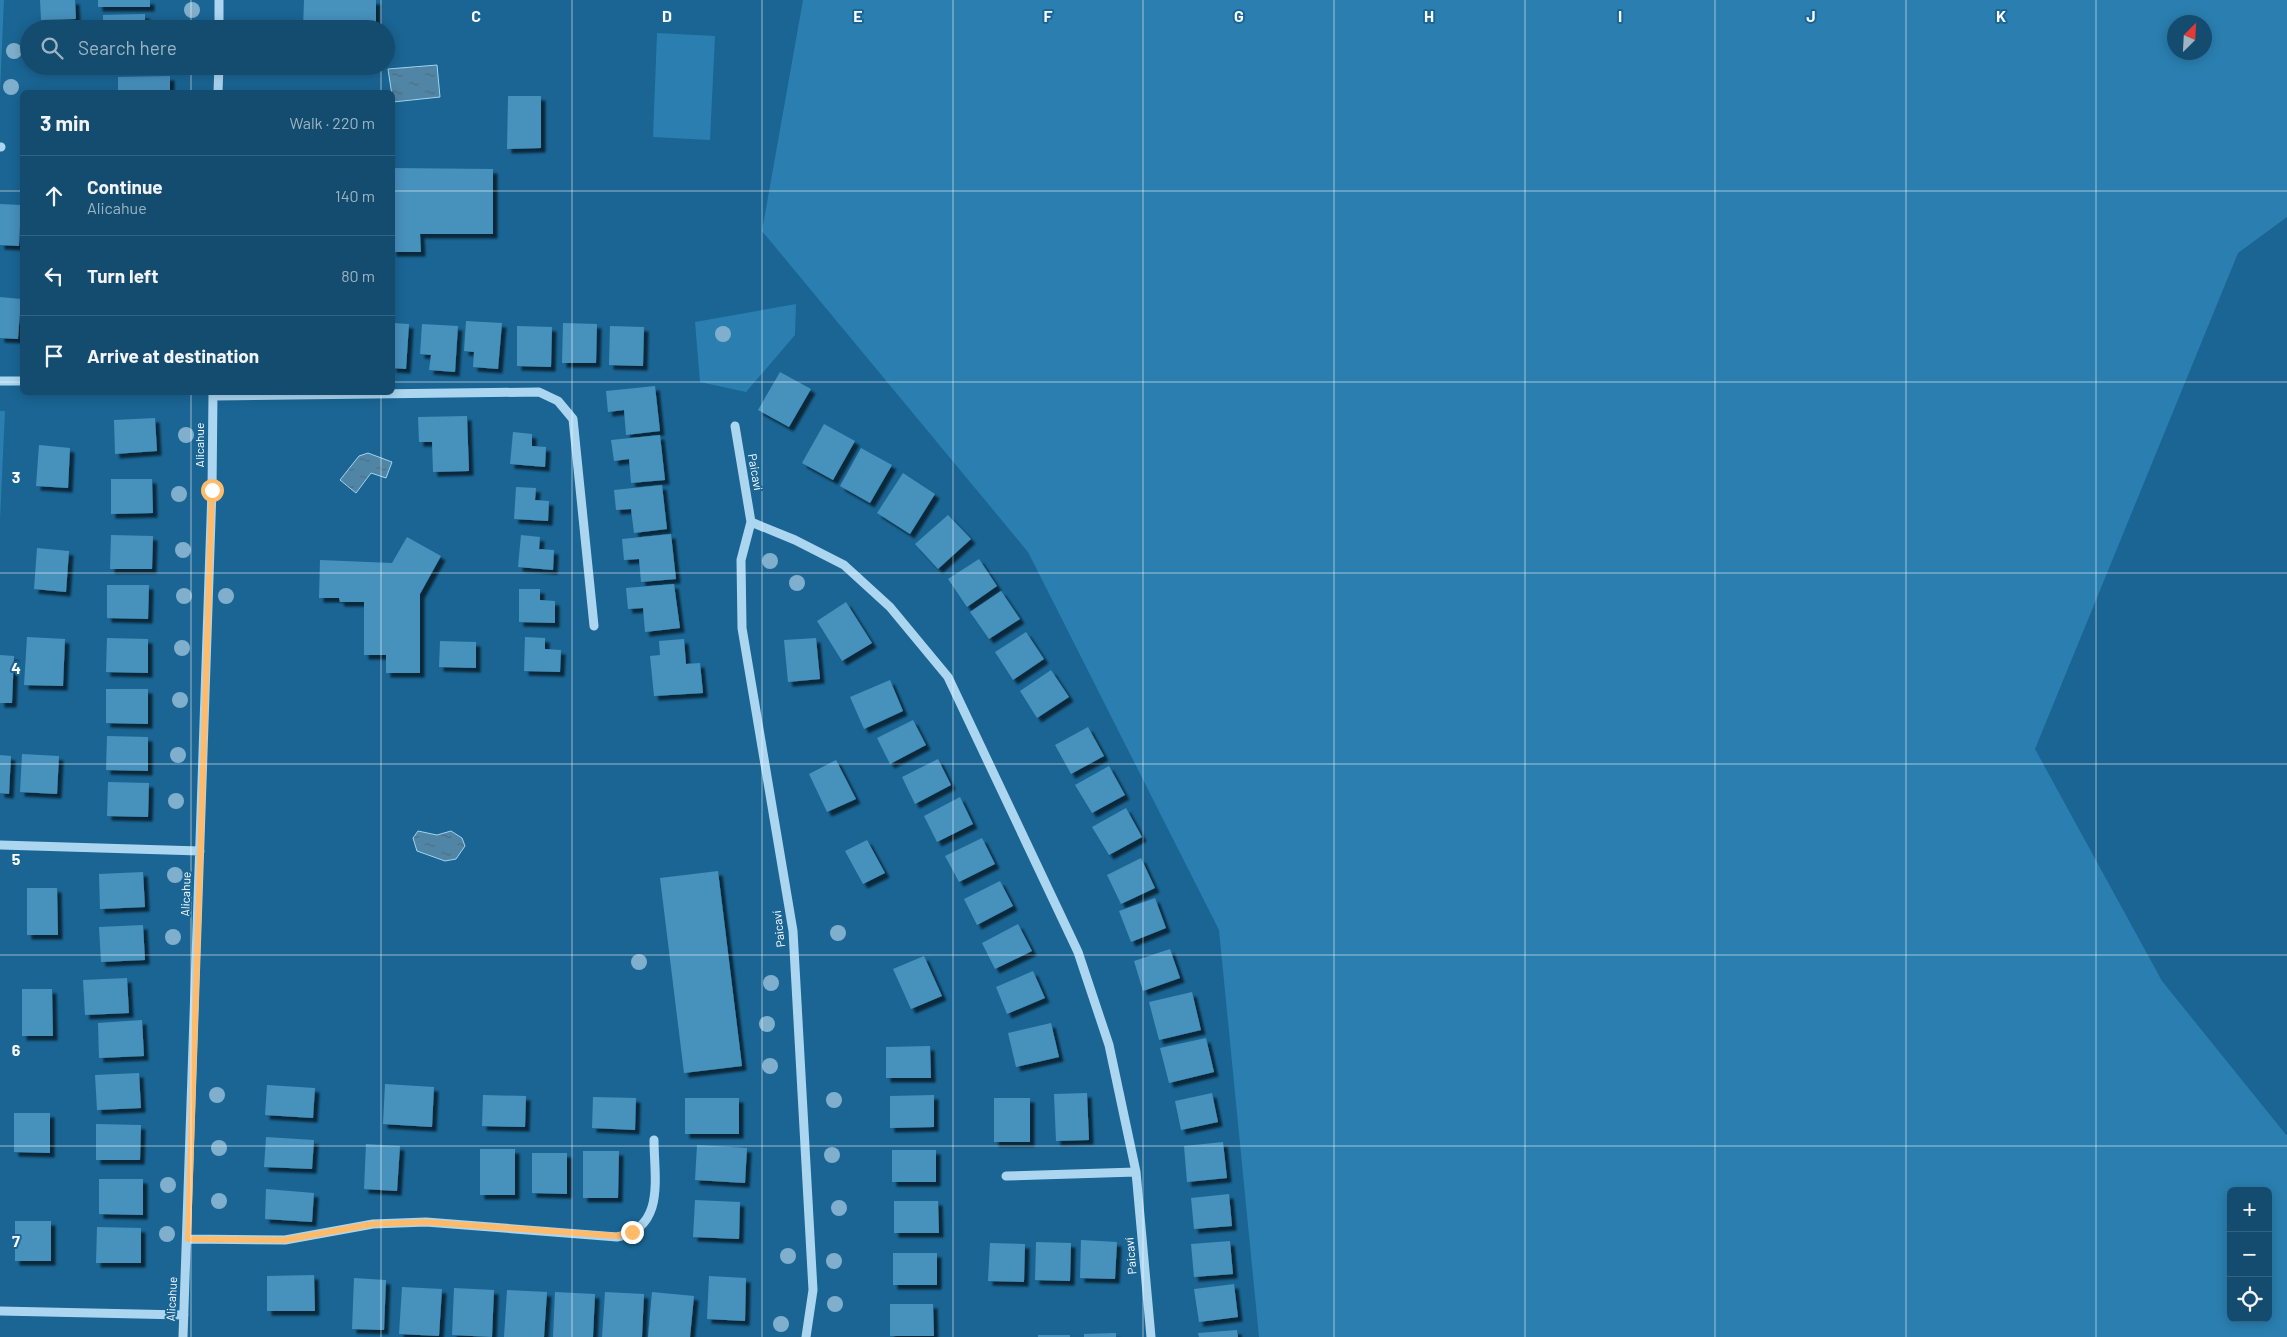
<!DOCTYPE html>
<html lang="en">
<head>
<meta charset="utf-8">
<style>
  :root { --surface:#144c6f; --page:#1d5374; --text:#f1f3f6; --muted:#9db4c3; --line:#336382 }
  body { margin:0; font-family:Barlow,sans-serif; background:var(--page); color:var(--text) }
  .controls { position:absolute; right:15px; bottom:15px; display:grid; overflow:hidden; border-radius:8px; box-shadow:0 2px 12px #0003 }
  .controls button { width:45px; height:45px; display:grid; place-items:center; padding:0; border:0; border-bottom:1px solid var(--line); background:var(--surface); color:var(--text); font:25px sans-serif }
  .compass { position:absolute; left:2167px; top:15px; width:45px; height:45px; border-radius:50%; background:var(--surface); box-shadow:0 2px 12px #0003; rotate:24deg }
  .stop { position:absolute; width:15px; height:15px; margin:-11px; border:4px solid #ffba6a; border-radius:50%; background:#fff }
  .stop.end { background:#ffba6a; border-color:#fff; box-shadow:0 1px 5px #0008 }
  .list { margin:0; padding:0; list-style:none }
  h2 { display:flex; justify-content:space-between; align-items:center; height:65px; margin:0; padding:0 20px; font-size:21px }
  h2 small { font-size:16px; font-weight:400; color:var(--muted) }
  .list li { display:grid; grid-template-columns:32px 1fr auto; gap:15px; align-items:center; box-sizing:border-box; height:80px; padding:0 20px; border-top:1px solid var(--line) }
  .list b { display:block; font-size:19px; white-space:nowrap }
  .list p { margin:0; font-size:16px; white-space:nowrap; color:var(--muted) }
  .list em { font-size:16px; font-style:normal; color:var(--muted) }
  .icon { flex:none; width:28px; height:28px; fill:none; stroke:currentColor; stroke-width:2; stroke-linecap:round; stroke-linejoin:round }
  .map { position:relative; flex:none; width:2287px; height:1337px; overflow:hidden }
  .search { position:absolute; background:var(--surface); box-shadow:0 2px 12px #0003; left:20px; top:20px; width:375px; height:55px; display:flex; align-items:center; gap:12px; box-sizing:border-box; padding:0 18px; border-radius:28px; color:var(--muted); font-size:19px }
  .panel { position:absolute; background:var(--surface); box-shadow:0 2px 12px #0003; left:20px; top:90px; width:375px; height:305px; border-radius:8px }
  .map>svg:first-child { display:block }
  .grass { fill:#2a7fb0; fill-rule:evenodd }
  .water { fill:url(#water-ripples); stroke:#9fd4f2 }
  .building { fill:#4791bd; filter:url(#shadow) }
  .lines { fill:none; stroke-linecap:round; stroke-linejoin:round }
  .minor { stroke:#acd6f0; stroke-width:9 }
  .tree { fill:#80afcd }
  .route { stroke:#ffba6a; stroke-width:6 }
  .grid { fill:none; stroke:#fff; stroke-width:1; stroke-opacity:0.55 }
  .labels { text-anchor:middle; stroke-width:4; stroke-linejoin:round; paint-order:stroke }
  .street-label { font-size:12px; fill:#fff; stroke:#1a6594 }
  .grid-label { font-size:16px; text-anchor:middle; font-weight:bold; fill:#fff; stroke:#1a6594; stroke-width:4; stroke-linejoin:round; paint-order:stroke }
</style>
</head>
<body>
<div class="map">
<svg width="2287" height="1337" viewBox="0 0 2287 1337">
  <defs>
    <pattern id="water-ripples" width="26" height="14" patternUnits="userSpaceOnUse" patternTransform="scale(1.25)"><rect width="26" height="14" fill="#5185a5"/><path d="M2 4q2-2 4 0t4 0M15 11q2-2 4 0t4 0" fill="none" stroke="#4f6e81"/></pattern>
    <filter id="shadow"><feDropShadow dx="4.5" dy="4.5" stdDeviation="1" flood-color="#0009"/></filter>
  </defs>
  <rect width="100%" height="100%" fill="#1a6594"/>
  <path class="grass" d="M0,0H4L0,92Z
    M803,0H2287V217L2238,253L2035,749L2162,981L2287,1136V1337H1259L1219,930L1028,552L762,231ZM2174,22H2204V52H2174ZM2231,1191H2268V1318H2231Z
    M657,33L715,36L710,140L653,137Z
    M796,304L795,335L746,392L700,382L695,322Z
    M0,411H5L0,520Z"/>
  <path class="water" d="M437,65L440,97L393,102L388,69Z
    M368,453L392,462L386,478L371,473L356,493L340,480L359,456Z
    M418,831L437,835L451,831L462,838L465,846L456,859L445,861L417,851L413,838Z"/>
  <path class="building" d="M40,0H75L76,19L41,20Z
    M98,0H150V7H98Z
    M304,0H376V23H339L338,29H303Z
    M145,14V29H103V15Z
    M170,76V92H118V77Z
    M508,96H541V148L507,149Z
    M392,168L493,169V234H420L421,252H392Z
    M0,204L21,205L19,246L0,245Z
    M0,297L21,299L18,339L0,338Z
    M466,321L502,323L498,369L473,367L474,352L464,351Z
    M392,323L409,324L406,369L392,368Z
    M563,323L597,324L596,363H562Z
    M422,324L458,326L455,372L429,370L431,355L420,354Z
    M517,326L552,327L551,367L517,366Z
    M610,326L644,327L643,366L609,365Z
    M780,372L811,389L789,427L758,410Z
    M655,386L660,431L626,435L624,410L608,412L606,391Z
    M467,416L469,471L433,472L432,442H419L418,417Z
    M155,418L157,451L115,454L114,420Z
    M824,424L855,441L833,480L802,463Z
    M513,432L532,434V446L546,447L545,467L510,464Z
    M660,435L665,480L631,483L629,459L614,461L611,440Z
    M39,445L70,448L68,488L36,486Z
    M861,448L892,465L870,503L840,486Z
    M903,473L935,494L910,534L877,513Z
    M111,479H152L153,513L111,514Z
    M662,485L667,529L634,533L631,509L616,510L614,490Z
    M516,487L536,488L535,500L549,501L548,521L514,519Z
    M948,515L971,539L938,569L915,544Z
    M671,534L676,579L641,582L639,559L624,560L622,539Z
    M111,535L153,536L152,569H110Z
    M521,535L540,537L539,549L554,550L553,570L518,567Z
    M407,537L441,556L420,594V673H386V655H364V602H340L339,598H319L320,560L392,563Z
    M37,548L69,551L66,592L34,589Z
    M979,559L997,586L967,607L948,579Z
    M674,584L680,628L645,632L643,608L628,609L626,588Z
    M107,585H149L148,619L107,618Z
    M519,589H540V600L555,601V623L519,622Z
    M1001,591L1020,619L989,639L970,612Z
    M846,602L872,643L842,661L817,621Z
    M1026,632L1044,659L1013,680L995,652Z
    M27,637L65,639L63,686L24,685Z
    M525,637L545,638V649L561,650L560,672L524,671Z
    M107,638L148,639V673L106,672Z
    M816,638L820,679L788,682L784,640Z
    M684,639L686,664L700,663L703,693L654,696L650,656L660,655L659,641Z
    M440,641L476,642V668L439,667Z
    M0,655L14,656L12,703H0Z
    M1051,670L1069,697L1037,718L1020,691Z
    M890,680L903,711L864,729L850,697Z
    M106,689H148V724L106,723Z
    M913,720L926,745L890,764L877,738Z
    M1088,727L1104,756L1071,774L1055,745Z
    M107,736L148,737V771L106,770Z
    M22,754L59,756L57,794L20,792Z
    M0,755L11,756L9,794L0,793Z
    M938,759L951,785L915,804L902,777Z
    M836,760L856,799L827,812L809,774Z
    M1109,766L1125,795L1092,813L1075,785Z
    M108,782L149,783L148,817L107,816Z
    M960,797L973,824L937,842L924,816Z
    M1126,808L1142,837L1109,855L1092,827Z
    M982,838L995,864L959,882L945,856Z
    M867,840L885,873L863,884L845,851Z
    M1141,858L1155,888L1121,904L1107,875Z
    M718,871L742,1066L684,1073L660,878Z
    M143,872L145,907L100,909L99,874Z
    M1000,881L1013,906L977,925L964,899Z
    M27,888H57L58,935H27Z
    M1155,898L1166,928L1131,942L1119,911Z
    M1018,924L1032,951L995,969L982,943Z
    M143,925L145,960L101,962L99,927Z
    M1170,949L1180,978L1143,991L1134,961Z
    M924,956L942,996L911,1009L893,969Z
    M1033,971L1045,998L1007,1014L996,987Z
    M127,978L129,1013L85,1015L83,980Z
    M22,989H52L53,1036H22Z
    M1192,992L1201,1030L1159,1040L1149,1002Z
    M142,1020L144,1056L99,1058L98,1023Z
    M1051,1023L1059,1057L1016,1067L1008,1033Z
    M1206,1038L1214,1072L1169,1083L1160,1048Z
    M930,1046L931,1078H886V1047Z
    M139,1073L141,1108L97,1110L95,1075Z
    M385,1084L434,1087L432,1127L383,1124Z
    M267,1085L315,1088L313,1118L265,1115Z
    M1087,1093L1089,1140L1056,1141L1054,1094Z
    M1212,1093L1218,1122L1181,1130L1175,1101Z
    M483,1095L526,1096L525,1127L482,1126Z
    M934,1095V1127L890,1128V1096Z
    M593,1097L636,1098L635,1130L592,1128Z
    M685,1098H739V1134H685Z
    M994,1098H1030V1142H994Z
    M14,1113H50V1153L14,1152Z
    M96,1124L141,1125L140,1160H96Z
    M266,1137L314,1140L312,1169L264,1167Z
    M1223,1142L1227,1178L1187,1182L1184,1146Z
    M366,1144L400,1146L397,1191L364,1189Z
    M697,1145L747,1148L745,1183L695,1180Z
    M480,1149H515V1195H480Z
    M892,1150H936V1182H892Z
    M583,1151H619L618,1198H583Z
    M532,1153H567V1194L532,1193Z
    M99,1179H143V1215L99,1214Z
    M266,1189L314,1193L312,1222L265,1219Z
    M1229,1194L1232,1226L1194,1229L1191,1198Z
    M695,1200L740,1202L739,1239L693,1237Z
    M894,1201H938L939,1233H894Z
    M15,1221H51V1261H15Z
    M97,1227L141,1228V1263H96Z
    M1081,1240L1117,1242L1115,1279L1080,1278Z
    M1230,1241L1233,1274L1194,1277L1191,1244Z
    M1036,1242L1071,1243L1070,1281L1035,1280Z
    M990,1243L1025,1244L1024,1282L988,1281Z
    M893,1253H937V1285H893Z
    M314,1275L315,1311H267V1276Z
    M709,1276L746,1278L745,1321L707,1319Z
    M354,1278L386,1280L384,1330L352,1329Z
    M1234,1284L1238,1317L1199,1322L1194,1289Z
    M402,1287L442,1289L439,1336L399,1334Z
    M454,1288L494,1290L492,1337L452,1335Z
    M507,1290L547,1292L544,1337H504Z
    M555,1292L595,1294L593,1337H553Z
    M605,1292L644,1294L642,1337H602Z
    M652,1292L694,1296L690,1337H648Z
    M890,1304H933L934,1336H890Z
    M1237,1330L1238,1337H1199L1198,1333Z
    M1116,1333V1337H1084V1334Z
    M1038,1335H1070V1337H1038Z"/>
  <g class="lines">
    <path class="minor" d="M219,29V0
      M218,92L219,66
      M0,147H1
      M0,381H22
      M213,396L539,392L558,401L573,419L594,626
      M735,426L751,522L741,560L742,628L793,931L813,1290L806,1337
      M751,522L795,540L844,565L890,607L948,677L1078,952L1109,1045L1136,1172L1151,1337
      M0,845L200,851
      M1006,1176L1136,1172
      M188,1239L285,1240L373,1224L426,1222L617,1237C666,1228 654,1177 654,1140
      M0,1311L184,1315
      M183,1337L212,490L213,392"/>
  </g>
  <g class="tree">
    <circle cx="192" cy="10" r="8"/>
    <circle cx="14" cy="51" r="8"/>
    <circle cx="11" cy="87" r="8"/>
    <circle cx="723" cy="334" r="8"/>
    <circle cx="186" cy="435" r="8"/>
    <circle cx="179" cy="494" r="8"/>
    <circle cx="183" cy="550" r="8"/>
    <circle cx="770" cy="561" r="8"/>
    <circle cx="797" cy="583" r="8"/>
    <circle cx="184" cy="596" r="8"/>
    <circle cx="226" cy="596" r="8"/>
    <circle cx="182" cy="648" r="8"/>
    <circle cx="180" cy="700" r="8"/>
    <circle cx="178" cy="755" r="8"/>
    <circle cx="176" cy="801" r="8"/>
    <circle cx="175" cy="875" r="8"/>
    <circle cx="838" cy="933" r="8"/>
    <circle cx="173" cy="937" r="8"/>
    <circle cx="639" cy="962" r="8"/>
    <circle cx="771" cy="983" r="8"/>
    <circle cx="767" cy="1024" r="8"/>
    <circle cx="770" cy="1066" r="8"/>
    <circle cx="217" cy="1095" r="8"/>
    <circle cx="834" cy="1100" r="8"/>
    <circle cx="219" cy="1148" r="8"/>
    <circle cx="832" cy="1155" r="8"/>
    <circle cx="168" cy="1185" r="8"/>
    <circle cx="219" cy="1201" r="8"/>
    <circle cx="839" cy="1208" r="8"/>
    <circle cx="167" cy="1234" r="8"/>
    <circle cx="788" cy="1256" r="8"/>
    <circle cx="834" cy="1261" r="8"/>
    <circle cx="835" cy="1304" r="8"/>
    <circle cx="781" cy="1324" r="8"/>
  </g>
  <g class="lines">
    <path class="route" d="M212,490L188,1239L285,1240L373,1224L426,1222L617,1236L632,1232"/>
  </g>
  <path class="grid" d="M191,0V29M381,0V29M572,0V1337M762,0V1337M953,0V1337M1143,0V1337M1334,0V1337M1525,0V1337M1715,0V1337M1906,0V1337M2096,0V1337M191,66V92M381,66V92M0,191H22M392,191H2287M0,382H22M392,382H2287M191,392V1337M381,392V1337M0,573H2287M0,764H2287M0,955H2287M0,1146H2287"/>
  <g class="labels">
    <g class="street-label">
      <text transform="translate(200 445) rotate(-90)" y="4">Alicahue</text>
      <text transform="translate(755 472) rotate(80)" y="4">Paicaví</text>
      <text transform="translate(186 894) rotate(-88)" y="4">Alicahue</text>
      <text transform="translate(779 929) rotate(-97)" y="4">Paicaví</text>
      <text transform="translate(1131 1256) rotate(-95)" y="4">Paicaví</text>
      <text transform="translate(172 1299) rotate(-87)" y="4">Alicahue</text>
    </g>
  </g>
  <g class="grid-label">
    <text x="476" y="22">C</text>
    <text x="667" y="22">D</text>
    <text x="858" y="22">E</text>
    <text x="1048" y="22">F</text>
    <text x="1239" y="22">G</text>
    <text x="1429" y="22">H</text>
    <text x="1620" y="22">I</text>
    <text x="1811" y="22">J</text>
    <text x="2001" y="22">K</text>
    <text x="16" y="483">3</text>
    <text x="16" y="674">4</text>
    <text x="16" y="865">5</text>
    <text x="16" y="1056">6</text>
    <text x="16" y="1247">7</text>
  </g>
</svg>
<div class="controls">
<button>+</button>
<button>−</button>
<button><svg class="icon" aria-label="locate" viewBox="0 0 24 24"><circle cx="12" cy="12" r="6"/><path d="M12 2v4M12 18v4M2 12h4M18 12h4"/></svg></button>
</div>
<svg class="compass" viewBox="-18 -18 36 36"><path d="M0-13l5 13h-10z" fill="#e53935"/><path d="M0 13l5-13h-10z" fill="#9db4c3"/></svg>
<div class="stop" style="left:212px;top:490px"></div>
<div class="stop end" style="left:632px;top:1232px"></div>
<div class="search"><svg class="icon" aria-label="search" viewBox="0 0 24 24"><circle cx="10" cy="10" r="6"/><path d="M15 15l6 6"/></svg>Search here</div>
<section class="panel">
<h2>3 min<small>Walk · 220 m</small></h2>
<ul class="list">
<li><svg class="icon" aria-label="ahead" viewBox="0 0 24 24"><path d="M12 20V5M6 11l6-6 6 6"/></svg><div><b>Continue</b><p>Alicahue</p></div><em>140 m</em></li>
<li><svg class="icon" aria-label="left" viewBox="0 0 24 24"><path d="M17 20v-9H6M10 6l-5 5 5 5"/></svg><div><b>Turn left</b></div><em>80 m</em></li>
<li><svg class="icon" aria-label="arrive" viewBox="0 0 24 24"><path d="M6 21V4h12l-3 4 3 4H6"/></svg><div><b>Arrive at destination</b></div></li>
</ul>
</section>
</div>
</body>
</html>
